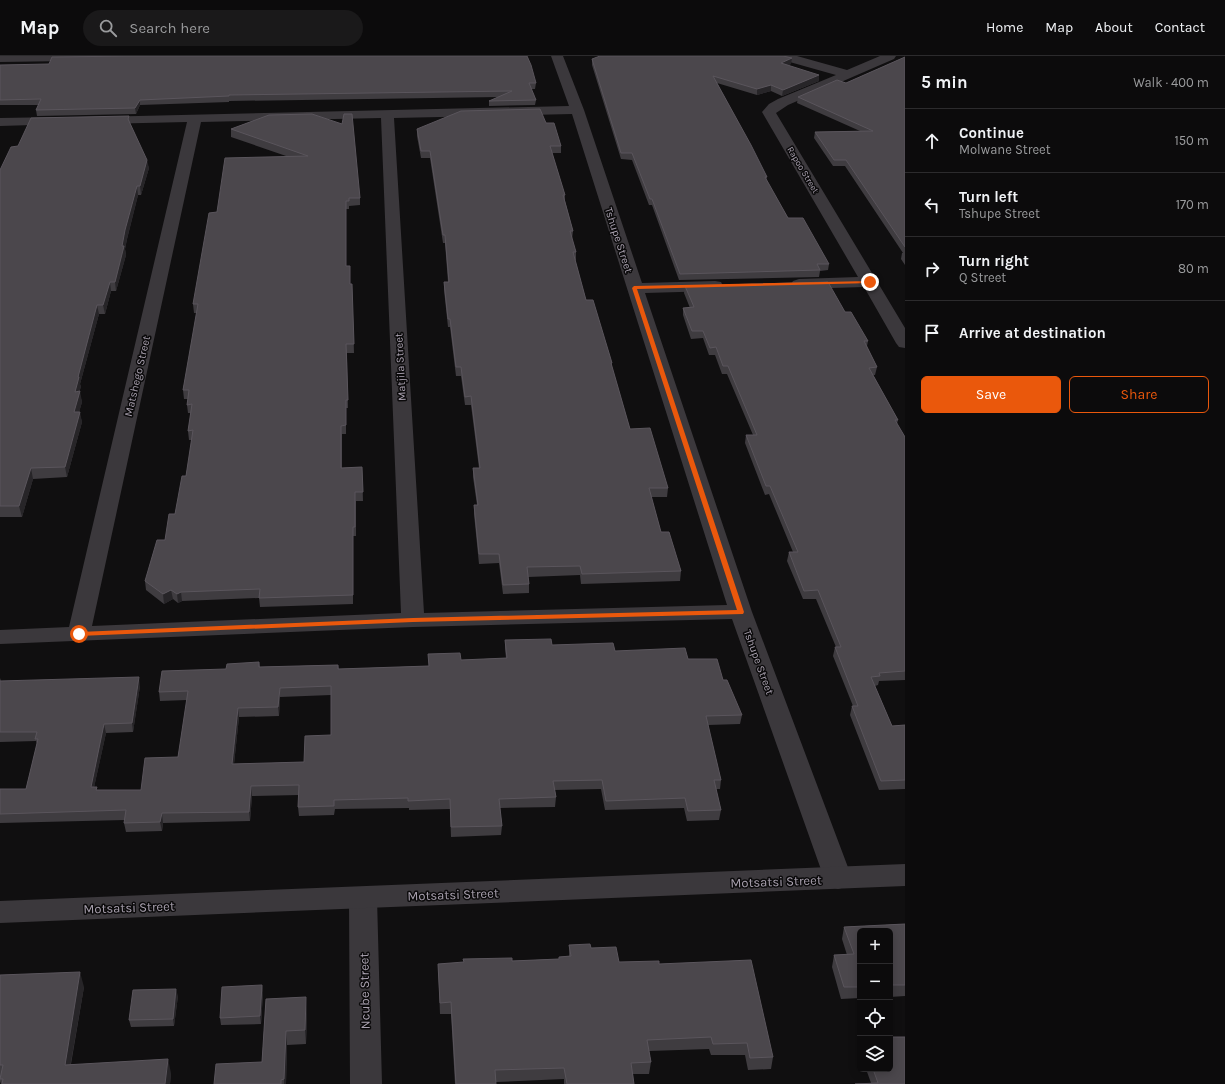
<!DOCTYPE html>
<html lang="en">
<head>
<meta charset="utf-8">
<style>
  :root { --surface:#0c0b0c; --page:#1a191a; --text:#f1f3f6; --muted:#9a9b9d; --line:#2c2b2d; --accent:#ea580c }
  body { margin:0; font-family:Karla,sans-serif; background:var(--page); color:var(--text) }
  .controls { position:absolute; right:12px; bottom:12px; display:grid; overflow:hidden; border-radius:6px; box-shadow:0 2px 10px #0003 }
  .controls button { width:36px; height:36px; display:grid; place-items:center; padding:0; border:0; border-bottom:1px solid var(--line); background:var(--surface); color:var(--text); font:20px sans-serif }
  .stop { position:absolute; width:12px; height:12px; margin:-9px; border:3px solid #ea580c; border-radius:50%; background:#fff }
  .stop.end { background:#ea580c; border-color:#fff; box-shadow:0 1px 4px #0008 }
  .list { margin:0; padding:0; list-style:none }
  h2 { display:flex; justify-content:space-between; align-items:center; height:52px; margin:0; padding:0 16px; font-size:17px }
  h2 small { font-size:13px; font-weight:400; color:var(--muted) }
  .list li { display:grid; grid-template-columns:26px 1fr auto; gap:12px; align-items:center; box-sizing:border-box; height:64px; padding:0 16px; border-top:1px solid var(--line) }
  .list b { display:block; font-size:15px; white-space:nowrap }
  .list p { margin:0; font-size:13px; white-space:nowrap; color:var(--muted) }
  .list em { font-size:13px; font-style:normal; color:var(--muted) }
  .actions { display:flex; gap:8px; padding:12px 16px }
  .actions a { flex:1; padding:9px 0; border:1px solid var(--accent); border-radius:6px; text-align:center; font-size:14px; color:var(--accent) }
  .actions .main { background:var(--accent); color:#fff }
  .icon { flex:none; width:22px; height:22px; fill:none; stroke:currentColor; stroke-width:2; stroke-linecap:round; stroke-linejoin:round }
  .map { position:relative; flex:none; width:905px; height:1028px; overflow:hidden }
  header { display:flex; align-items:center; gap:24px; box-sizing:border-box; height:56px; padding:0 20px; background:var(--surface); border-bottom:1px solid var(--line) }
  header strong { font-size:19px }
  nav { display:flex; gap:22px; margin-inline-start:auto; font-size:14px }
  .search { width:280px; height:36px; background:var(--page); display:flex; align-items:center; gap:10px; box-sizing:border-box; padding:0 14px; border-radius:22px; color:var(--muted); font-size:15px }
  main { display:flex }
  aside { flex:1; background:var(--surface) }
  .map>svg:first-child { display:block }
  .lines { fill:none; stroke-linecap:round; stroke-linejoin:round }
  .minor { fill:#3b383c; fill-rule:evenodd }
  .tertiary { fill:#3b383c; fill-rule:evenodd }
  .wall { fill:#3f3c40; fill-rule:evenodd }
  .shaded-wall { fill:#272528 }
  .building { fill:#4b474c; stroke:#5a555c; fill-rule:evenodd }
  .route { fill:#ea580c }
  .labels { text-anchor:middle; stroke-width:3; stroke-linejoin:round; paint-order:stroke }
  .far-street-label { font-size:9px; fill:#aaa2b0; stroke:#0b0a0b }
  .street-label { font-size:11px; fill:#aaa2b0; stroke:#0b0a0b }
  .near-street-label { font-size:13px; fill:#aaa2b0; stroke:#0b0a0b }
</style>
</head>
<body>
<header>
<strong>Map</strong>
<div class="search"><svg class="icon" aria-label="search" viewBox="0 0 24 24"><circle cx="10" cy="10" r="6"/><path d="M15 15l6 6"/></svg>Search here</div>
<nav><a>Home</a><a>Map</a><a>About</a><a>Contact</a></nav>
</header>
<main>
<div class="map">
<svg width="905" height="1028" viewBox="0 0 905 1028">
  <rect width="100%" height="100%" fill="#100f10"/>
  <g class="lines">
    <path class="minor" d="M0,0H142L140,3L136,4L0,6Z
      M551,0H563L584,54L642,227L715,225L721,226L723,230L721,234L715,235L645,237L752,556L852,822L848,830L838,833L828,830L824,822L732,563L413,571L0,588V574L69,571L187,66L100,68L95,67L93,64L95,61L569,50ZM572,58L727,549L424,557L394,62ZM381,62L401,557L92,570L201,66Z
      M777,0H797L847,14L880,0H896L894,3L788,49L776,57L905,272V292L899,291L896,287L864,231L799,233L793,231L791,228L793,225L799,223L858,221L762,56L769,48L778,43L836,19L779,3Z
      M60,61L65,62L67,65L65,68L0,70V62Z
      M363,831L373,834L377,842L382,1028H350L349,842L353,834Z"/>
    <path class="tertiary" d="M905,808V830L0,867V845Z"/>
  </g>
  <path class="wall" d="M905,1V209L901,203L902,197H903L845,110H833L814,82L815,76L860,75L797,47L798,41L846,27Z
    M592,3L791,8L788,9L819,25L782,40L771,35L757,39L717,27L767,121L766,124L788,162L829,208L828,214L820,215L819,221L679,224L652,149H649L632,104L621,103L592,9Z
    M0,9L536,27L535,33H531L536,44L535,49L489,50V45L499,41L229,45V46L140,49L136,58L37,60L36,54L39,49H0Z
    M269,59L360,142V149L349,150V153H346V210L350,228H352L354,297H347L348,352H346V378H342V412L362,411L363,445H356V480H353V548L260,551L259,542L182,545L178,547L173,543L164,548L146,534L145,525L165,484L175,458L186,420L192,384H189L188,375L191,357H188L187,349L188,343H184L183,334L197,257H194L193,248L217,156L289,101L231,81V73Z
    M129,60L130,67L149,112L141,139H138L127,183L125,193L126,199L116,235H111L105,258H99L80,328L81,331L79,335L82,346L79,356L82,366L67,421L33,423L22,461H0V114L18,90Z
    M546,67L561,90V97H552L565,139V145L573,175L572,183L576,196V204H575L586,244L612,307V312L630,373L668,432L667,441H651L661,476L681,515L680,525L581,528L580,519L528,521L529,528V537L503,538L499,507L479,508L474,458V449H477L473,421V412H479L471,349H465L461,320H456L450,271H448L444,234V226H448L445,187H443L430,102H421L417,80V73Z
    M685,230L845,256L868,285L867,290L877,311L875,319H873L898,364L897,368L905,381V624L879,625L878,629L875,630L892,670L905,669V733L879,734L850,659L852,650H853L833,600L835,591H836L816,543H803L787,505L789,496H793L769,438L765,439L745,387L746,379H753L727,318H722L715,299H709L703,282L691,283L683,259V252H690L684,237Z
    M505,584L552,589L615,595L688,603L723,624L742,659L740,668L708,669L721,724L720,733H716L721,754L719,764L687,765L684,752L605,754L601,733L555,734L556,741L555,751L500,752L502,770L501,779L451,781L450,753L409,754V752L335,753L334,759L299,760L298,751L299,739L252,740L250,765L163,767L162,775L126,776L124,767L125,764L0,767V733H26L37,688L36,685L0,686V622L1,625L140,630L133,676L106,677L94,731L97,734H141L178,701L187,644L160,645L159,636L226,613L259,606L260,611L338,609L339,613L429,610L428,598L461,604L506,602L505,593ZM331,639V679L304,706L234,708L239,661L279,660L280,641Z
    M905,868V940L890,941V875H860V942L841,943L832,911L834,899H847L842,883L844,871Z
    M569,889L591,892L619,906L659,908L773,1001L771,1013L748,1014L745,999H711L709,993L649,995L651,1006L649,1018H633L634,1028H564V1023L496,1026V1028H455L451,958H440L438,908L559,903V901L569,900Z
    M0,919L84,931L71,1008L171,1017L170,1028H1L0,1025Z
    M262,929L263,937L261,968L221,969L220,962Z
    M178,940L174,970L131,971L129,964Z
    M266,943L307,956L306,988L287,989L286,1028H214L262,1006Z
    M866,1013H890L905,1028L871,1027Z"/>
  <path class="shaded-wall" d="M792,2L791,8L780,13L781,7Z
    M819,19V25L782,40L783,34Z
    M771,29V35L757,39V33Z
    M140,44V49L136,58L135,52Z
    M147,104L149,112L141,139L140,130Z
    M137,130L138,139L127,183L125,193L126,199L116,235L115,226L122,190L125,174Z
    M110,226L111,235L105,258L103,249Z
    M97,249L99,258L80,328L81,331L76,346L75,336L78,321Z
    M80,335L82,346L76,367L74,356Z
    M80,356L82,366L67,421L65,411Z
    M31,412L33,423L22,461L19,450Z
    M171,534L173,543L164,548L163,538Z
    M181,536L182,545L178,547L177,538Z
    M139,621L140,630L133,676L132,667Z
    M280,632V641L279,660L278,651Z
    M238,652L239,661L233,717L232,708Z
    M104,668L106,677L92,741L91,731Z
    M251,730L252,740L250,765L249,756Z
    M162,757L163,767L162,775L160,766Z
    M80,916L84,931L68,1023L65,1009Z
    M262,929L263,937L261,968L260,960Z
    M176,933L178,940L174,970L173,963Z
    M306,941L307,956L306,988L305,974Z
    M286,975L287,989L286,1028H284V1023Z
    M168,1003L171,1017L170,1028H165Z"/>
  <path class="building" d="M136,0H527L531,9L536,27H529L536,44L489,45L512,35L229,39V40L140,44L135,52L36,54L41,43L0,44V9L49,8L52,1Z
    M600,0H783L792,2L781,7L819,19L783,34L771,29L757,33L713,20L751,89L767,121H765L788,162H803L829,208H817L820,214L680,218L652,143H650L632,97H621L592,3Z
    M905,1V191L846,104H834L815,76L873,75L798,41L837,24L846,27Z
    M540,53L546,67H554L561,90H550L565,139H563L573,175H570L576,196H573L586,244H593L612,307H611L630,373L650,372L668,432H649L661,476H669L681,515L582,518L580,510L527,511L529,528L503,529L499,498H479L474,449H478L473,412H480L471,340L465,341L461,311H456L450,263H448L444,226H449L445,179H443L430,95H421L417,73L461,55Z
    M312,58L342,68L344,58H352L360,142H349V145H346V210H350V228H352L354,288H346L348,344H346V369L341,370V412L362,411L363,436H355V471H353V539L259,542L260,533L181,536L177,538L171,534L163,538L145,525L157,484H165L169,458H175L182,420H186L193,374L188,375L192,348L187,349L189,334H183L198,248H193L209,157L217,156L225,102L308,100L231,73L269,59Z
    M129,60L128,63L147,104L140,130H137L125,174L122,190H124L115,226H110L103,249H97L78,321H79L75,336L80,335L74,356H80L65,411L31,412L19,450H0V114L11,91L18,90L31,62Z
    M828,226L845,256H851L868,285H864L877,311L869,312L898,364H895L905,381V615L879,617L880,620L871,621L892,670L905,669V724L881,725L852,650H858L835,591H841L818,534L804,535L789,496H798L770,430H766L746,379H757L728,310H723L716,291L710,292L703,275H692L683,252L694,251L685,230Z
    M551,583L552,589L613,587L615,595L685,592L688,603H717L723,624H727L742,659L706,660L721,724H714L721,754L688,755L685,742L606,745L602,724L553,725L556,741L499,743L502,770L451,771L450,743L408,745V742L334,744V750L298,751L299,729L251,730L249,756L162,757L160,766L124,767L126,754L0,758V733H26L38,683H35L37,676H0V625L139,621L132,667L104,668L91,731H97L96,734H141L145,702L178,701L188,635L159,636L162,615L226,613L227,608L259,606V611L338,609V613L429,610L428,598L460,597L461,604L507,602L505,584ZM331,630V679L305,680L304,706L232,708L238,652L278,651L280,632Z
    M905,868V929H890V875H860V931H844L834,899L854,898L844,871Z
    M590,888L591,892L616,891L619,906L659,905V908L751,904L773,1001L750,1002L747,987L713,988L711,981L647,984L651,1006L631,1007L634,1028H567L564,1012L495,1014L496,1028H456L451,946L440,947L438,908L464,906L463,903L512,902V905L559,903V901L571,900L569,889Z
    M80,916L65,1009L168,1003L165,1028H2L3,1023H0L3,1009H0V919Z
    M262,929L260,960L220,962L222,931Z
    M176,933L173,963L129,964L133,934Z
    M306,941L305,974L286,975L284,1023L281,1024V1028H214L216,1008L262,1006L266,943Z
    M890,981H905V1028H855L878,1027L873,1013H890Z"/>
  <path class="route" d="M870,225L872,227L637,233L744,556L743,558L413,566L79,580L76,578L79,576L413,562L737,554L632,232L634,230Z"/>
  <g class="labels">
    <g class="far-street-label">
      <text transform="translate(803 114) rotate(59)" y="3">Rapoo Street</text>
    </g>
    <g class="street-label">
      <text transform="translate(619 184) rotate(72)" y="4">Tshupe Street</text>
      <text transform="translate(400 311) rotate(-93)" y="4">Matjila Street</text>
      <text transform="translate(137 320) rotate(-77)" y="4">Matshego Street</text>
      <text transform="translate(759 606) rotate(70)" y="4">Tshupe Street</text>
    </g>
    <g class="near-street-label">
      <text transform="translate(776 825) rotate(-2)" y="5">Motsatsi Street</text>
      <text transform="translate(453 838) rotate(-2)" y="5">Motsatsi Street</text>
      <text transform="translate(129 851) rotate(-2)" y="5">Motsatsi Street</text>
      <text transform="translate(364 935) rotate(-91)" y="5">Ncube Street</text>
    </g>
  </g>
</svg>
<div class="controls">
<button>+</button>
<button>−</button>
<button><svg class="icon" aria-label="locate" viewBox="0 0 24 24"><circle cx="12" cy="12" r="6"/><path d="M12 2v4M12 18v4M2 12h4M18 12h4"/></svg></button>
<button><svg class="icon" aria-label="layers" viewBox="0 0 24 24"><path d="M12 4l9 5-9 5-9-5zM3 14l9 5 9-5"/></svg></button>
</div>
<div class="stop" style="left:79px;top:578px"></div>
<div class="stop end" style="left:870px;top:226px"></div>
</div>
<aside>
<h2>5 min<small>Walk · 400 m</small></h2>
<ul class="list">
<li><svg class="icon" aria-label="ahead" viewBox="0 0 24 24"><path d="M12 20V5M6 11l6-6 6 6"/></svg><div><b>Continue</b><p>Molwane Street</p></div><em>150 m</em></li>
<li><svg class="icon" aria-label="left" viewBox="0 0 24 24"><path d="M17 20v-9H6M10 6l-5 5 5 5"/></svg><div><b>Turn left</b><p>Tshupe Street</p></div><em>170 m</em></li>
<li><svg class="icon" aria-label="right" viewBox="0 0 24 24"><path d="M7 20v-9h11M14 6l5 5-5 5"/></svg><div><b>Turn right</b><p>Q Street</p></div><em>80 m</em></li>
<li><svg class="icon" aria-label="arrive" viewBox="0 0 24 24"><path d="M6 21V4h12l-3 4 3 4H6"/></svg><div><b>Arrive at destination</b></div></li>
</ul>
<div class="actions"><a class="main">Save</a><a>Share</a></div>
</aside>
</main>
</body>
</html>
